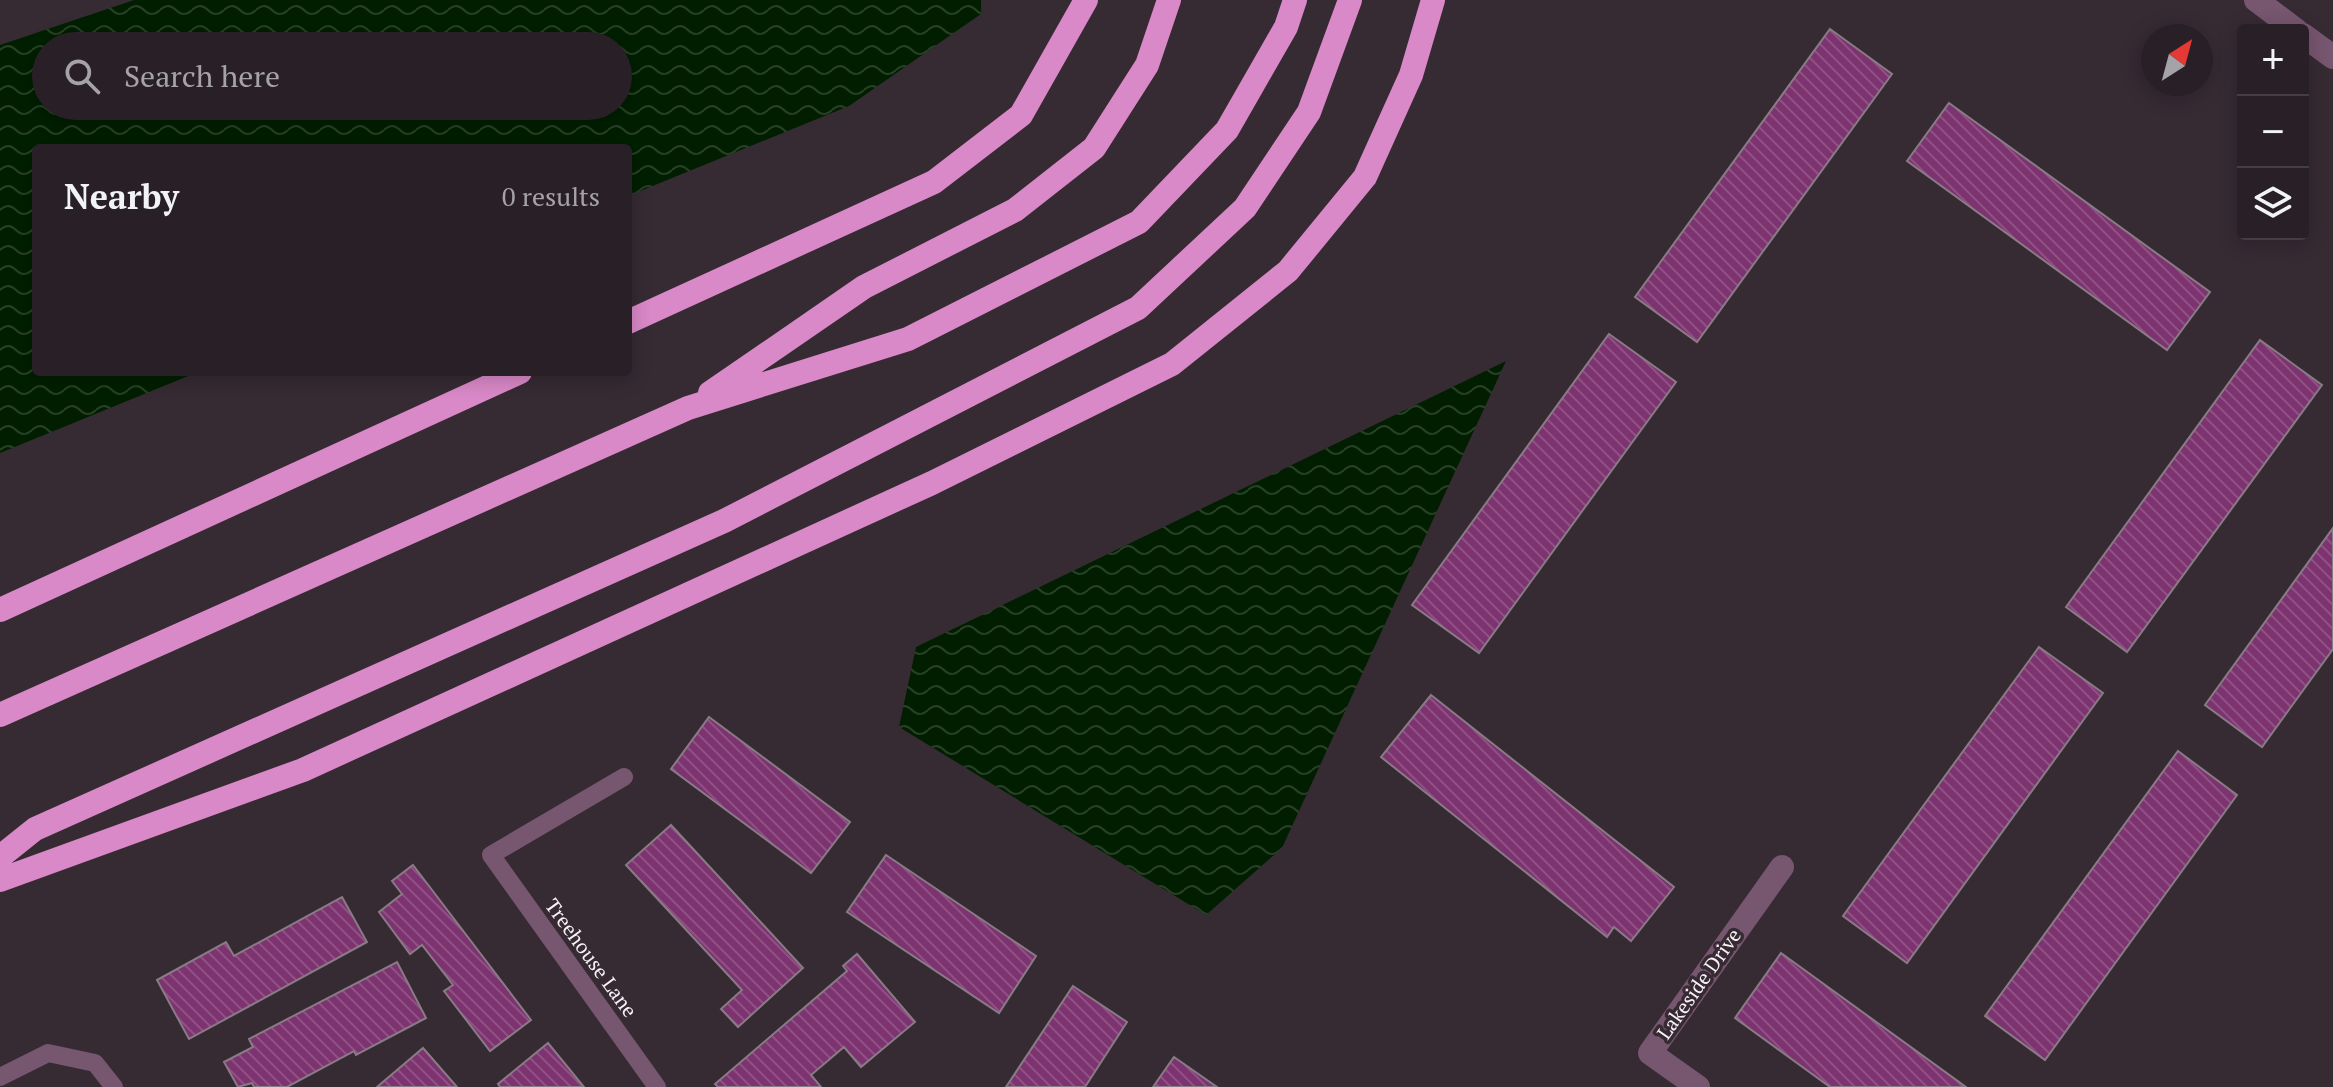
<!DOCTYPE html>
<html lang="en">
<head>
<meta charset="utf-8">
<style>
  :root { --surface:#282026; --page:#342d32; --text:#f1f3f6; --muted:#a5a3a7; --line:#443e43 }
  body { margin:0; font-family:"PT Serif",serif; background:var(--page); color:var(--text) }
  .controls { position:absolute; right:24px; top:24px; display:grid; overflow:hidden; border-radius:8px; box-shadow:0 4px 20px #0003 }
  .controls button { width:72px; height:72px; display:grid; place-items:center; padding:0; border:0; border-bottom:2px solid var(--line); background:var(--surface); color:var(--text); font:40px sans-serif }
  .compass { position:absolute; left:2141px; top:24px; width:72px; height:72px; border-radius:50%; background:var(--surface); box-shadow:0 4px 20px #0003; rotate:36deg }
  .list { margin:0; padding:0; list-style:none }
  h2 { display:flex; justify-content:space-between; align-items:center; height:104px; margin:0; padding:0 32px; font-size:34px }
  h2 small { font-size:26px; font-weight:400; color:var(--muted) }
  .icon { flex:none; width:44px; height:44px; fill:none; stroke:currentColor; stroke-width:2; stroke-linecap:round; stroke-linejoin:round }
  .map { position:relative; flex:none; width:2333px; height:1087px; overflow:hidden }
  .search { position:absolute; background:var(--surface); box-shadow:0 4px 20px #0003; left:32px; top:32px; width:600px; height:88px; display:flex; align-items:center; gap:20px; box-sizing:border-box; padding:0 28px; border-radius:44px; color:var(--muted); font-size:30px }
  .panel { position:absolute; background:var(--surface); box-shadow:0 4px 20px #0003; left:32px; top:144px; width:600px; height:232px; border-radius:8px }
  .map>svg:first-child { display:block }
  .water { fill:url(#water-waves); fill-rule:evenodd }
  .building { fill:url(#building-back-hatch); stroke:#897b86; stroke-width:2 }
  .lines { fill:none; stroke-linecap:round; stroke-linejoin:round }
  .service { stroke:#77566f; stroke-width:18 }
  .minor { stroke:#77566f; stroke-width:24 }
  .motorway { stroke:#d988c8; stroke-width:24 }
  .labels { text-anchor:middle; stroke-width:7; stroke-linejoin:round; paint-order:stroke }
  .street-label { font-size:20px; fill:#f9f1f7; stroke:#362a33 }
</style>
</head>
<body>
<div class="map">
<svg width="2333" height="1087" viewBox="0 0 2333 1087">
  <defs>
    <pattern id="water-waves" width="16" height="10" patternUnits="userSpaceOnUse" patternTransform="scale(2)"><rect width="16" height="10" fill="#011f00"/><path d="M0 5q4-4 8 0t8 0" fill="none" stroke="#274026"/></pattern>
    <pattern id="building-back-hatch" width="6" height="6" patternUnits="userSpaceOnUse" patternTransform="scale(2)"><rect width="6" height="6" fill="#7c336f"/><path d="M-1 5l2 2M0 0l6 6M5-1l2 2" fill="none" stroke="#8f5184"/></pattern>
  </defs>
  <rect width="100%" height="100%" fill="#362a33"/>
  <path class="water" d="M134,0H981V14L849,106L628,196V148H36V372H198L0,453V45ZM46,46H618V106H46Z
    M1506,361L1282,848L1206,915L899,727L916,647Z"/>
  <path class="building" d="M1830,29L1892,74L1697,342L1635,297Z
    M1949,103L2210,292L2167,350L1907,161Z
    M1609,334L1676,382L1479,653L1412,605Z
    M2260,340L2322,385L2127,652L2066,607Z
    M2333,528V649L2262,747L2205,705Z
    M2039,647L2103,693L1907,963L1843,916Z
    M1431,695L1674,887L1631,941L1614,927L1607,937L1381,757Z
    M709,717L850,822L811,873L671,769Z
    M2178,751L2237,795L2045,1060L1985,1016Z
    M671,825L803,968L738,1027L721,1009L742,990L626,865Z
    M886,855L1036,956L999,1013L847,912Z
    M413,865L531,1020L490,1051L444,991L453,985L422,945L410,954L379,912L402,894L392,881Z
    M342,897L367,942L189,1039L157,980L226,942L234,956Z
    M1781,953L1966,1087H1830L1735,1018Z
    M857,954L915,1022L861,1067L844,1047L811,1075L821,1087H718L715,1084L847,971L843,966Z
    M397,962L426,1018L356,1055L354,1051L287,1087H254L252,1083L238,1087L224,1062L253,1047L249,1039Z
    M1073,986L1127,1022L1085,1087H1006Z
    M548,1043L584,1087H500L498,1084Z
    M423,1048L457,1087H377Z
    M1174,1057L1217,1087H1153Z"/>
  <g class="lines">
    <path class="service" d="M624,777L491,855L657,1087
      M0,1077L48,1053L95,1063L114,1087"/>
    <path class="minor" d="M2256,0L2296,30
      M2303,35L2333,57
      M1698,1087L1650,1053L1782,867"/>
    <path class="motorway" d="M628,322L934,182L1021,115L1086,0
      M710,393L864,287L1015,210L1094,148L1147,65L1169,0
      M0,610L520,372
      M0,715L688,408L908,339L1139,222L1227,130L1286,27L1295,0
      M0,857L35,829L724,521L1138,308L1245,208L1309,112L1350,0
      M0,880L303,770L932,483L1172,364L1288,271L1365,177L1411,75L1433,0"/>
  </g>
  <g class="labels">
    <g class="street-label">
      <text transform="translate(591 958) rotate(54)" y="7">Treehouse Lane</text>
      <text transform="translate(1699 984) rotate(-55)" y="7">Lakeside Drive</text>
    </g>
  </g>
</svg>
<div class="controls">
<button>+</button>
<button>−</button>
<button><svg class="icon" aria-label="layers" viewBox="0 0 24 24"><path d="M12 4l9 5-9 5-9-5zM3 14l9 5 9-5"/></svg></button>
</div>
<svg class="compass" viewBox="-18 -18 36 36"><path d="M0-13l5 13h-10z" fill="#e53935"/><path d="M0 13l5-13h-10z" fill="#a5a3a7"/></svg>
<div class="search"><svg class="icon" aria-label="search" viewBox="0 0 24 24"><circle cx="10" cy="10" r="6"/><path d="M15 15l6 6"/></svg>Search here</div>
<section class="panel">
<h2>Nearby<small>0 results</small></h2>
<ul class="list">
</ul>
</section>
</div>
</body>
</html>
